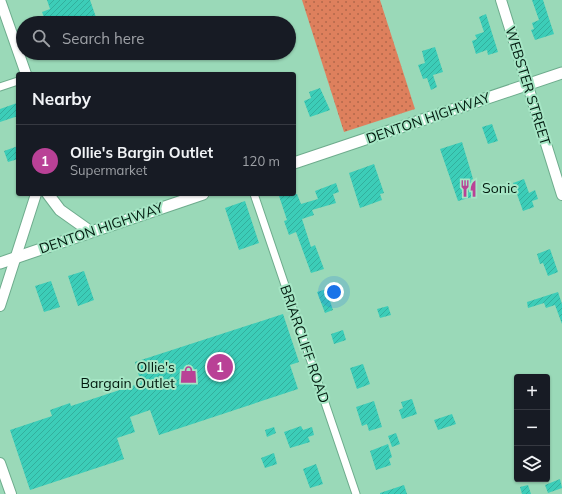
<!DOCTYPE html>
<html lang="en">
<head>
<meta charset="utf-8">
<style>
  :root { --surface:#171b24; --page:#242831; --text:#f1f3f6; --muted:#9ea1a6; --line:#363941; --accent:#b94196 }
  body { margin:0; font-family:Mulish,sans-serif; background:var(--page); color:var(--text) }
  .controls { position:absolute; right:12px; bottom:12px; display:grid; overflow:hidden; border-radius:4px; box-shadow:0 1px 3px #0004 }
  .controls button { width:36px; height:36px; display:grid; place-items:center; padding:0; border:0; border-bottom:1px solid var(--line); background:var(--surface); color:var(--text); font:20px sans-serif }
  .you { position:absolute; left:334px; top:292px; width:14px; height:14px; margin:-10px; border:3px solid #fff; border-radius:50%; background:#1a73e8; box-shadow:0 0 0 6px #1a73e833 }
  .badge { display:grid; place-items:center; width:26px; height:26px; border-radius:50%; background:var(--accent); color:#fff; font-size:13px; font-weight:700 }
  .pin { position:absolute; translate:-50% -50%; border:2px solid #fff; box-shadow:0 1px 4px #0006 }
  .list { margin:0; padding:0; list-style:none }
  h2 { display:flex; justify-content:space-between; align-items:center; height:52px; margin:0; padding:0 16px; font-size:17px }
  h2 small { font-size:13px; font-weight:400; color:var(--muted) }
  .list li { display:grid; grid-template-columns:26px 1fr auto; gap:12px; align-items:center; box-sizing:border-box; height:72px; padding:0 16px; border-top:1px solid var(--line) }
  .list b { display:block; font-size:15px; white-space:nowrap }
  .list p { margin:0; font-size:13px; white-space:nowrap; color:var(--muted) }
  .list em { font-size:13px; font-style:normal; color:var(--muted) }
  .icon { flex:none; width:22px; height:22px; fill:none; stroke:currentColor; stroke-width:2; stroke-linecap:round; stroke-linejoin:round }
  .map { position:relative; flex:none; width:562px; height:494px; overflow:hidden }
  .search { position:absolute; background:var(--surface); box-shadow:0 1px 3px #0004; left:16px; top:16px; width:280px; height:44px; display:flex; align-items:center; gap:10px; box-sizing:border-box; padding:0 14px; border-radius:22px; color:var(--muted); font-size:15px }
  .panel { position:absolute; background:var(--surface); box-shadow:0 1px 3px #0004; left:16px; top:72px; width:280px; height:124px; border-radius:4px }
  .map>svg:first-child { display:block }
  .green { fill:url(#green-dots) }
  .building { fill:url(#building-hatch) }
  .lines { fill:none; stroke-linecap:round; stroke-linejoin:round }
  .street-casing { stroke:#6eac8d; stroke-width:9 }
  .secondary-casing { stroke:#6eac8d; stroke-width:12 }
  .primary-casing { stroke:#6eac8d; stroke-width:13 }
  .street { stroke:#fff; stroke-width:7 }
  .secondary { stroke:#fff; stroke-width:10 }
  .primary { stroke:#fff; stroke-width:11 }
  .labels { text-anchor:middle; stroke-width:4; stroke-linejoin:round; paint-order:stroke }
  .street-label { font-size:14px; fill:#01190e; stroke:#a6e6c5 }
  .poi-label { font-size:14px; fill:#01190e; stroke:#a6e6c5; text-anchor:start }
</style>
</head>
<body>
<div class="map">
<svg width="562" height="494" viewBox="0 0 562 494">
  <defs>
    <pattern id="green-dots" width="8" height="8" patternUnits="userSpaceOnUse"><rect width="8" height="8" fill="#de805d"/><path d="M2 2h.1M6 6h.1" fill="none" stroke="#b2684b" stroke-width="1.8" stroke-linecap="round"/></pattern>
    <pattern id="building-hatch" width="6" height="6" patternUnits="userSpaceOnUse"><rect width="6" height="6" fill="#3ccdb8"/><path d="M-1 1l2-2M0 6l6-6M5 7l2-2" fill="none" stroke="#33af9d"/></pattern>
  </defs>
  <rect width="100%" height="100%" fill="#9ad9b8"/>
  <path class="green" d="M302,0H380L415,109L344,132Z"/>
  <path class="building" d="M47,0H90L98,23H46L42,12L50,9Z
    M532,0H543L554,34L535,40L531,30L534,29L532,23L539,20Z
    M486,14L498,52L488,55L487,50L476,54L472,41L477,39L475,35L484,32L479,17Z
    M435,47L443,72L433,75L437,87L431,90L427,78L423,79L418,65L425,63L422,51Z
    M320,88L330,110L310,117L304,101L311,98L309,92Z
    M17,103L18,116L0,122V109Z
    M492,124L498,141L488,144L482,127Z
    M462,142L471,172L473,179L471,180L476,196L458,201L440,149Z
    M18,146V159L8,162L4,151Z
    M374,164L384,193L380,194L382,200L360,208L349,173Z
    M524,179L529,193L535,190L538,199L532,201L534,207L523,211L513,183Z
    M336,183L339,192L333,194L336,203L312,210L314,215L302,219L311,247L315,245L324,269L311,273L296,232L289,235L284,221L287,220L279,196L286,194H297L301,204L318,199L315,191Z
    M245,201L259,243L239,250L225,208Z
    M550,249L558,272L548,276L543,263L540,264L537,254Z
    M84,271L94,300L78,306L68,276Z
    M51,281L60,307L44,312L35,286Z
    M330,288L333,296L329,298L333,310L325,313L317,292Z
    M558,292L562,304V324L555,305L546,308L544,303L528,308L527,302Z
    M388,306L391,315L380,318L377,309Z
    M283,314L299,362L290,365L298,389L159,435L150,410L130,417L135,432L117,438L124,459L30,490L10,430L52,416L50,410L70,403L71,406L141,383L135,362Z
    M343,330L346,340L334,344L331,334Z
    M363,364L370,384L357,389L350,368Z
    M412,399L417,414L402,419L399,410L403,408L401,402Z
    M374,401L382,427L369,431L367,424L362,426L356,407Z
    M452,414L456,424L438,430L434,420Z
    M301,426L303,430L312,427L314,435L308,437L310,442L290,448L284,432Z
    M274,427L276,433L267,437L265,430Z
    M396,433L400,444L392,447L388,436Z
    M388,444L392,457L389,459L391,465L376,470L370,451Z
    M274,453L277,464L265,468L261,458Z
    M316,464L323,484L310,488L303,469Z
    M560,479L562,488L548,493L545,485Z
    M404,485L407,494H380V493Z
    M528,485L531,494H522L520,487Z"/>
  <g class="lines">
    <defs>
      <path id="street" d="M0,87L18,81
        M254,194L356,494"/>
      <path id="secondary" d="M0,0L26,74
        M501,0L562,195
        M0,306L36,194
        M0,463L11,494"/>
      <path id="primary" d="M294,163L562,73
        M48,194L60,210L91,232
        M0,263L203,194"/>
    </defs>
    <use href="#street" class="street-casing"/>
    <use href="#secondary" class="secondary-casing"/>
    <use href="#primary" class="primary-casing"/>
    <use href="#street" class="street"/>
    <use href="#secondary" class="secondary"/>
    <use href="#primary" class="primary"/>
  </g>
  <defs>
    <symbol id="restaurant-bare" viewBox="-9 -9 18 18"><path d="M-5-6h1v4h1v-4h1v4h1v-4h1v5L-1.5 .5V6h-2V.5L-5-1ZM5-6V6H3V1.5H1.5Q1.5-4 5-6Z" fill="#b94196" stroke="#a6e6c5" stroke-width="2.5" paint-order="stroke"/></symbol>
    <symbol id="shop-bare" viewBox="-9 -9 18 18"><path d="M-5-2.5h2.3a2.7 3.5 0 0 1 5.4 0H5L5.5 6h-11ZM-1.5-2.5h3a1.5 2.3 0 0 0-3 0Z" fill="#b94196" stroke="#a6e6c5" stroke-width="2.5" paint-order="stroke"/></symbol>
  </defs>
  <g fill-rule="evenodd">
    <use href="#restaurant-bare" x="456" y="176" width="25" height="25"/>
    <use href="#shop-bare" x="176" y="362" width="25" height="25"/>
  </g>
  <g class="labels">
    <g class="street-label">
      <text transform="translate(528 86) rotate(73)" y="5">WEBSTER STREET</text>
      <text transform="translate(428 118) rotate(-19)" y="5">DENTON HIGHWAY</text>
      <text transform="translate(101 228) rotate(-19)" y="5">DENTON HIGHWAY</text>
      <text transform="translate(305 344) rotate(71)" y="5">BRIARCLIFF ROAD</text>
    </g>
    <g class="poi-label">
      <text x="482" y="193">Sonic</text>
      <text x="175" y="372" text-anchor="end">Ollie's<tspan x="175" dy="16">Bargain Outlet</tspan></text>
    </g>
  </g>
</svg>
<div class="controls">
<button>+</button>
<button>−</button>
<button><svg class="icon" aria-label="layers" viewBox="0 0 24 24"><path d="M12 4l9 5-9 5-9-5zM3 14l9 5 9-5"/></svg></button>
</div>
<div class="you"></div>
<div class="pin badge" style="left:220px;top:367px">1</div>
<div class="search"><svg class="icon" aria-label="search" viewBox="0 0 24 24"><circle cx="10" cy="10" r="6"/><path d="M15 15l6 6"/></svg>Search here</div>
<section class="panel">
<h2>Nearby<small></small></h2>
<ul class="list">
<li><span class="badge">1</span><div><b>Ollie's Bargin Outlet</b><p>Supermarket</p></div><em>120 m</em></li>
</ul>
</section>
</div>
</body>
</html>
